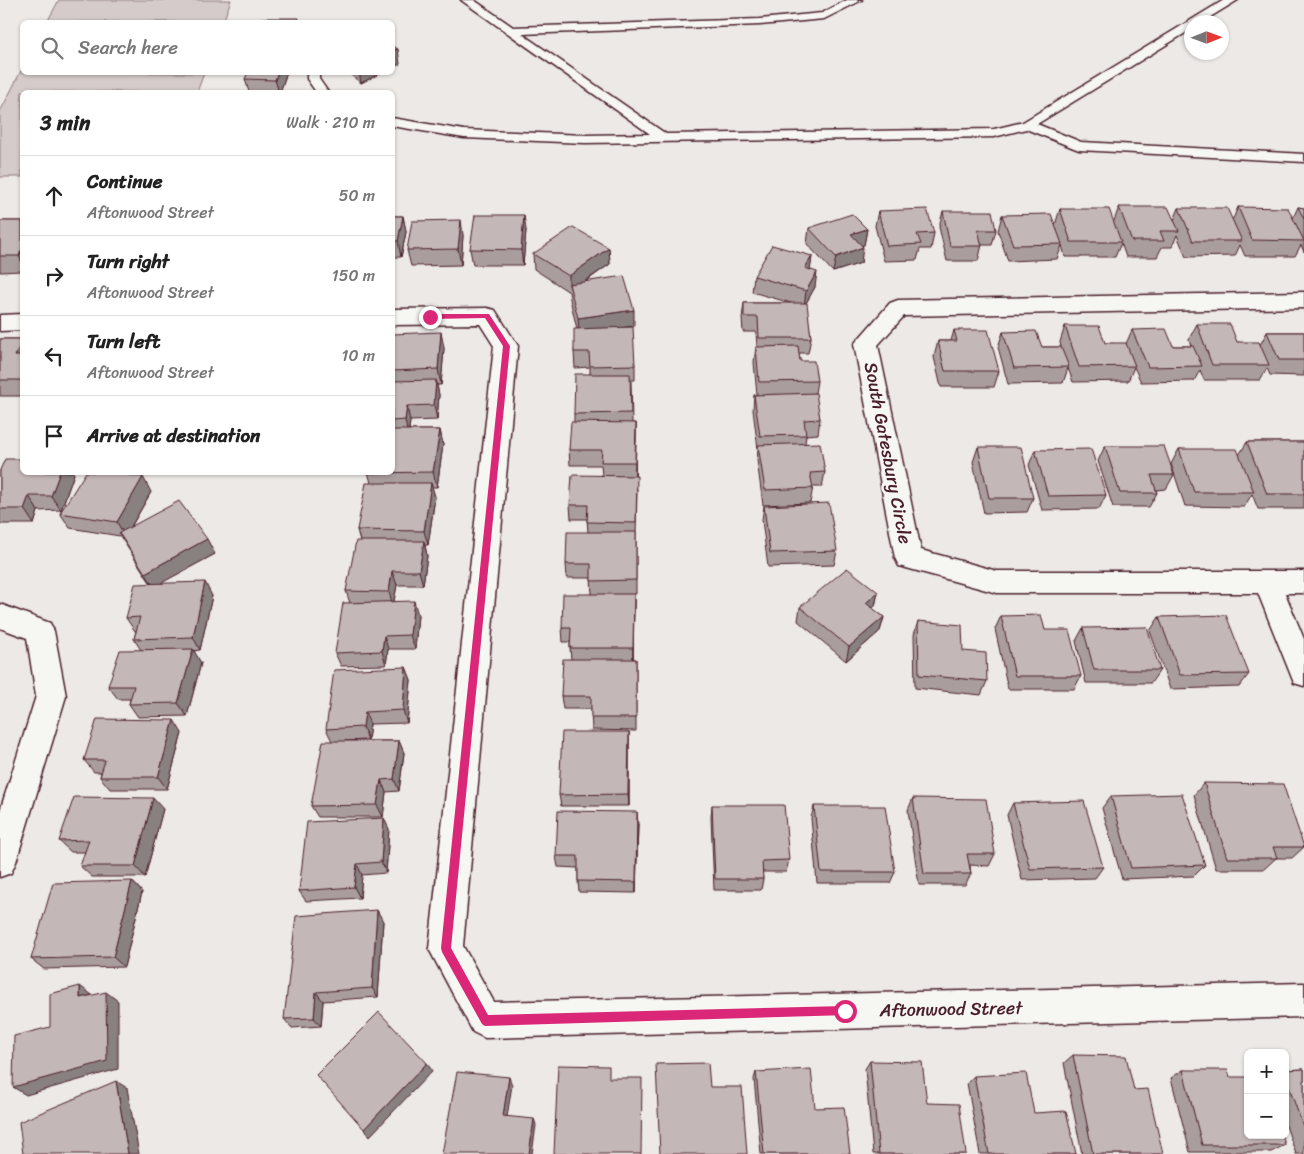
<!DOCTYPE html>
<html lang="en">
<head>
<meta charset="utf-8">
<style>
  :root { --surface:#fff; --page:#f2f2f2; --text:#222; --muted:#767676; --line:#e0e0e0 }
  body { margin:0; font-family:Sriracha,sans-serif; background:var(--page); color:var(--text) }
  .controls { position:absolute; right:15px; bottom:15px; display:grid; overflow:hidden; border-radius:8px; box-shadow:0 1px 4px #0004 }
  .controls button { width:45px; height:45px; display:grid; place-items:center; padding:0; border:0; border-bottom:1px solid var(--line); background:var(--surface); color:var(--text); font:25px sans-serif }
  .compass { position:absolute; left:1184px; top:15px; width:45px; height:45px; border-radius:50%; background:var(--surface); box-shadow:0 1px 4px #0004; rotate:89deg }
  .stop { position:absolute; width:15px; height:15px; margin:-11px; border:4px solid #db2777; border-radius:50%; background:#fff }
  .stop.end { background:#db2777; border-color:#fff; box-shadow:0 1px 5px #0008 }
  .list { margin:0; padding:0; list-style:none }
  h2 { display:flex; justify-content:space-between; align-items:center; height:65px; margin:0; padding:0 20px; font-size:21px }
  h2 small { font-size:16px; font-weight:400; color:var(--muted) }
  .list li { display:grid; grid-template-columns:32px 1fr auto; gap:15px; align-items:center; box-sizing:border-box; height:80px; padding:0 20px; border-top:1px solid var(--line) }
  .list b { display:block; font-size:19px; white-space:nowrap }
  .list p { margin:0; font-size:16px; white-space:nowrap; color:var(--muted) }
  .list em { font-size:16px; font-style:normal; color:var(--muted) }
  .icon { flex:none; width:28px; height:28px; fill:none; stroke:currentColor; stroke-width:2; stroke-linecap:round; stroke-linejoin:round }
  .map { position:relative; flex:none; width:1304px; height:1154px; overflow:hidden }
  .search { position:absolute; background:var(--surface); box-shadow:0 1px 4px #0004; left:20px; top:20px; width:375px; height:55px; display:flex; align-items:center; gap:12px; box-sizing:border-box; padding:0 18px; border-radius:8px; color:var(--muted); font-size:19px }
  .panel { position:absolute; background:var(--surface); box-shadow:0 1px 4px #0004; left:20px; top:90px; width:375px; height:385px; border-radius:8px }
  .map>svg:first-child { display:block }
  .green { fill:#d4cbca; stroke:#8f757a }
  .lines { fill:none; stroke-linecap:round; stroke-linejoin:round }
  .lane-casing { stroke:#4a1f2b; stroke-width:3 }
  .street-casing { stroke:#4a1f2b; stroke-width:3 }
  .lane { fill:#f6f6f2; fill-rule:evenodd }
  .street { fill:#f6f6f2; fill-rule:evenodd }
  .wall { fill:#a99d9d; stroke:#4a1f2b }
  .shaded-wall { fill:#898080; stroke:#4a1f2b }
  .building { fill:#c4b7b7; stroke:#4a1f2b }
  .route { fill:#db2777 }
  .labels { text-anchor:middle; stroke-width:5; stroke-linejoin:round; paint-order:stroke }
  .street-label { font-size:18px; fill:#4a1f2b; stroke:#f6f6f2 }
</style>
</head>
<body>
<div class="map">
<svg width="1304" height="1154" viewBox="0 0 1304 1154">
  <rect width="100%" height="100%" fill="#ece9e6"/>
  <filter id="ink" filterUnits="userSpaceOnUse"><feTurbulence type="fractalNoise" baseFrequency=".02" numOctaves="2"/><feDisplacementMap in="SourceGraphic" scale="10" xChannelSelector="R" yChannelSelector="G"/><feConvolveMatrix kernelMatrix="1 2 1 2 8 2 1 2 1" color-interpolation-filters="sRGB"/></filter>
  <g filter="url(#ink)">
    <path class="green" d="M59,0H231L223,22H47Z
      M22,69V72L204,73L197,92H22V177H0V112Z"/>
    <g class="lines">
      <defs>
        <path id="lane" d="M461,0H474L513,27L760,19L822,13L847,0H862L824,19L760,25L522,34L666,134L994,129L1023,122L1224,0H1238L1202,22H1192V29L1037,124L1081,142L1304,154V162L1079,150L1026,129L994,137L585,143L464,138L392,126V118L464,130L585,135L650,134Z
          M307,72H319V79L328,92H316L307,79Z"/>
        <path id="street" d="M1304,292V308L904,316L878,345L921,550L997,571H1304V593H1285L1304,639V686L1294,683L1258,593H997L899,566L895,558L854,344L890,303L898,300Z
          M487,308L495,310L518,346L463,946L494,1002L1304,983V1017L485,1038L473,1032L429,949L494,346L480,324L392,325V309Z
          M22,314V330L0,331V315Z
          M0,604L50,623L54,631L66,696L16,862L11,873L0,877V811L36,696L27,638L0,628Z"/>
      </defs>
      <use href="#lane" class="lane-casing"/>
      <use href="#street" class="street-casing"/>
      <use href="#lane" class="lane"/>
      <use href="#street" class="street"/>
    </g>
    <path class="wall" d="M287,72L280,92H249L245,79Z
      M347,72H383L361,83Z
      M1119,207L1174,220L1179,208L1233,219L1238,207L1293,218L1298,207L1304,208V252L1301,245L1295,256H1245L1240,245L1235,256L1186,257L1177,235L1172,247H1162L1157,257H1126L1121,243L1115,257H1065L1062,245L1057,259L1008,261L998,231L1002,215L1057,230L1055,225L1060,209L1114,221Z
      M878,211L934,233L931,249H920L917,260L884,261L875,226Z
      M943,211L996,230L992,245H982L978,261H947L939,227Z
      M392,216H403L406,232L401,257H392Z
      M0,221H22V271L0,272Z
      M809,228L867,229L864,245H862L861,263L833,272L807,244Z
      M526,230L523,265H473L470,249Z
      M463,235L461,265L411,266L407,250Z
      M609,248L610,264L585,282L634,326L623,327L635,365V380H631L632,423H636V438L635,476L637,490L636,537V594H634L633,659H636V731L592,730L591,709H563L561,696L571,659L570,648V642H563L562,628L592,594L591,578H567L566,564L588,532L587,519H571L570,505L602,475L601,465H570L569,450L574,422V414L590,374V367L575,368L574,352L577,329L570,299L569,292L534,269L533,254Z
      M812,256L810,270L815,287L806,303L811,338L808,353H799L800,361L817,381L815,393L820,419L818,434L806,435L805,444L825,472L822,487H813L810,503L763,505L757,460L758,449L753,410L754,395H757L754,362L756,347H757L756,332H743L742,318L744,303H791L752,292L754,276Z
      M1197,324L1237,342L1260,345L1267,332H1304V376L1270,375L1267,368L1260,380H1204L1200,370L1194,381L1141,382L1134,367L1128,381L1073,382L1068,368L1063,383L1008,384L998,347L1003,332L1042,347H1061L1060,342L1065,326L1105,343L1126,344L1132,330L1173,346H1191L1189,339Z
      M954,330L999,371L994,387H941L934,357L938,341H951Z
      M392,334L444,348L441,385H437L439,395L437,420L410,421L409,430H440L443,445L437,487H432L435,497L428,545H425L427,556L423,585H397L394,601L418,615L415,649H388L386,665L341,666L335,653L350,603L346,591L360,541L357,530L371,483L368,472H392Z
      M0,339H22V396H0Z
      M1247,442H1304V509H1258L1252,494L1244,507L1185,506L1171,464L1179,449L1239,455Z
      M1105,446L1174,475L1166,489L1156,490L1157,493L1149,507H1113L1098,461Z
      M978,447L1033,498L1027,512L984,513L973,462Z
      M1035,450L1106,495L1099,509L1042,510L1029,465Z
      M0,470L74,474L61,510L38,511L34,524H0Z
      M151,492L131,527L215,554L160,583L212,596L200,650L193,651L201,663L187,716L138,717L129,704L130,699H118L108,686L141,650L134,639L136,631H135L126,618L151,584L120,536L70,528L60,513Z
      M764,506L837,551L834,565L768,567L762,520Z
      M878,592L875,606L872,608L884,617L880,631L846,661L798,621L800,607Z
      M1001,616L1045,630L1081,676L1074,689H1008L995,629Z
      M1159,617L1249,674L1239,687L1170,689L1150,631Z
      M918,621L963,651L987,681L981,695L915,688L914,635Z
      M1083,628L1160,670L1151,683H1086L1076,641Z
      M406,667L411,680L407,723L370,724L368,740L345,741H399L404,753L399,791L386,792L383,817H318L311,806L332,741L326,729Z
      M629,732V806H561L559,795Z
      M182,733L167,789H110L100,777L101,772H94L84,760Z
      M1204,783L1304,847L1292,858H1276L1264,869H1216L1194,795Z
      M1111,796L1205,865L1194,876L1122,879L1102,808Z
      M913,798L995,854L989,866L970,865L971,874L965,885H919L908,810Z
      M1013,803L1103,867L1095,878L1022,880L1007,815Z
      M712,805L789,860L786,872H762L763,879L761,890H714L711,817Z
      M814,806L895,872L890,883H817L811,818Z
      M163,809L145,877H92L80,866L85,852H71L59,841Z
      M638,824L636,893L579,892L578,881V868L558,867L556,856Z
      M389,829L386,873L362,875L360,898L306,901L299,891Z
      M132,881L142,892L124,967L44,969L31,959Z
      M383,921L378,997L323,1001L321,1026L292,1028L284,1019Z
      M1073,1055L1134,1090L1163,1154H1082L1064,1063Z
      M870,1061L966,1154H873L865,1069Z
      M1304,1069V1154H1296L1285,1123V1070Z
      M1183,1070L1230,1077L1285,1145L1271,1152H1190L1171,1078Z
      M756,1072L815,1108L850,1154H761L754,1079Z
      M974,1076L1034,1113L1076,1154H980L967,1083Z"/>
    <path class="shaded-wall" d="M398,49L400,64L392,68V51Z
      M278,72H287L280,92H279L275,80Z
      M359,72H383L361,83Z
      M524,215L526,230L523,265L521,250Z
      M403,216L406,232L401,257L398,241Z
      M461,220L463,235L461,265L458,249Z
      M867,229L864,245L849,250L851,234Z
      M863,247L861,263L833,272L836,257Z
      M22,248V262L19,256Z
      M609,248L610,264L571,291L569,285V276Z
      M812,256L810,272L805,268Z
      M817,272L815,287L804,307L806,291Z
      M634,310V326L579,334L578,318Z
      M441,332L444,348L441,385L438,369Z
      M22,341V369L15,356Z
      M436,380L439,395L437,420L434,405Z
      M407,406L410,421L408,436L405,420Z
      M636,423V438L635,477V462Z
      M440,430L443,445L437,487L433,472Z
      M60,472H73L74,474L61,510L51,496Z
      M143,477L151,492L125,537L117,522Z
      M431,483L435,497L428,545L424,531Z
      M29,496L38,511L34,524L24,509Z
      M207,539L215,554L154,587L145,573Z
      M424,541L427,556L423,585L419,571Z
      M392,571L397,585L393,606L389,592Z
      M205,582L212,596L200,650L193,637Z
      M878,592L875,606L862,617L866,603Z
      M634,594V608L633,662V648Z
      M414,601L418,615L415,649L410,635Z
      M884,617L880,631L846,661L849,647Z
      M384,636L388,649L386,665L382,651Z
      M193,649L201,663L187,716L178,703Z
      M406,667L411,680L407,723L403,710Z
      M365,712L370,724L368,740L363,727Z
      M174,720L182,733L167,789L158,777Z
      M629,732V806L628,794Z
      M399,741L404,753L399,791L394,779Z
      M381,780L386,792L383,817L377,805Z
      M153,798L163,809L145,877L135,866Z
      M637,812L638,824L636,893V882Z
      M384,818L389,829L386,873L381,862Z
      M357,864L362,875L360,898L354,887Z
      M132,881L142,892L124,967L113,957Z
      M377,910L383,921L378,997L372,988Z
      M80,986L92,995L80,998Z
      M106,992L118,1001V1069L26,1095L13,1087Z
      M316,992L323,1001L321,1026L314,1018Z
      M427,1063L432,1071L370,1136L364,1129Z
      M509,1077L512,1085L506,1123L503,1116Z
      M116,1081L127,1088L139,1154H128Z
      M534,1119L536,1125L532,1154H529Z"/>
    <path class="building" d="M262,18H299L298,22H260Z
      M392,46L398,49L392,51Z
      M248,72H278L275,80L245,79Z
      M1119,207H1168L1179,231H1160L1164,241H1132Z
      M1238,207L1288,208L1304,241L1252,240Z
      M1298,207L1304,208V219Z
      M1179,208H1227L1242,241H1193Z
      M927,209L934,233L917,234L921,244L887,246L878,211Z
      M1060,209H1109L1121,242H1071Z
      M943,211H992L996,230H978L982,246H950Z
      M852,214L867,229L851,234L863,247L836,257L809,228Z
      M1051,214L1062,244L1013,245L1002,215Z
      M475,215H524L521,250L470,249Z
      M392,216H403L398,241H392Z
      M461,220L458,249L407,250L412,221Z
      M0,221H22V248L19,256H0Z
      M573,227L609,248L569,276L533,254Z
      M772,245L812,256L805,268L817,272L806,291L754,276Z
      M624,276L634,310L578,318L569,284Z
      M744,303H807L811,338H759L758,317H744Z
      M1197,324H1230L1237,342H1259L1269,365H1212Z
      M1065,326H1099L1105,343H1126L1135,366L1079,367Z
      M633,327L635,365L590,366L589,352H574V329Z
      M1166,329L1173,346H1193L1202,366L1148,367L1132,330Z
      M954,330H988L999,371H945L938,341H957Z
      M1036,331L1042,347H1061L1069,367L1014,368L1003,332Z
      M441,332L438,369L392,371V334Z
      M1267,332H1304V360H1279Z
      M0,339H22V341L15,356H22V380H0Z
      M798,346L800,361H814L817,381L759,382L756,347Z
      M575,374H630L631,413L574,414Z
      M436,380L434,405L407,406L405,420L392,421V381Z
      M816,393L820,419L804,420L806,435L760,436L754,395Z
      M571,422L636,423L635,462H601L602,450H569Z
      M392,430H440L433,472L368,473L392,472Z
      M1247,442H1304V494H1267Z
      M820,443L825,472L810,473L813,488L765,490L758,445Z
      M1105,446H1164L1174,475H1151L1157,493H1120Z
      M978,447H1021L1033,498H989Z
      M1091,449L1106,495L1048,496L1035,450Z
      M1179,449H1237L1254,492H1194Z
      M5,459H22V472H60L51,496H29L24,509H0V470Z
      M86,472H111L143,477L117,522L60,513Z
      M572,475L637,476L636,523L587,522L588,505H570Z
      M366,483H431L424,531L357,530Z
      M179,501L207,539L145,573L119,533Z
      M829,503L837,551L770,553L764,506Z
      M567,532H636V580L591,581V564H566Z
      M356,541H424L419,571H392L389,592L346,591Z
      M847,568L878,592L866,603L884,617L849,647L800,607Z
      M205,582L193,637L134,639L140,617L126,618L135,584Z
      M563,594H634L633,648H570L571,628H562Z
      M414,601L410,635L384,636L382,651L335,653L343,603Z
      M1041,615L1045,630H1069L1081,676H1015L1001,616Z
      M1226,615L1249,674L1180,675L1159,617Z
      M918,621L962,625L963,651L986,653L987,681L919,675Z
      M1147,627L1160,670H1094L1083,628Z
      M193,649L178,703L129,704L134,686H108L120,650Z
      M563,659H636V718H591V696H561Z
      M406,667L403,710L365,712L363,727L326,729L334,670Z
      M97,719L174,720L158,777H100L105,760H84Z
      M562,732H629L628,794L559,795Z
      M323,741H399L394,779L381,780L377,805L311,806Z
      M1204,783L1283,784L1304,847H1273L1277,858H1227Z
      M1182,794L1205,865L1131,868L1111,796Z
      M74,797L153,798L135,866H80L89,840L59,841Z
      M913,798L986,799L995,854H967L971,874H924Z
      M1084,801L1103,867L1030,869L1013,803Z
      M712,805H784L789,860L762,861L763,879H715Z
      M814,806H885L895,872H821Z
      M558,811L637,812L636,882L578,881V856H556Z
      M384,818L381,862L357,864L354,887L299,891L307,822Z
      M132,881L113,957L31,959L53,883Z
      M377,910L372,988L316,992L314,1018L284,1019L296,916Z
      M80,986V998L106,992L107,1061L13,1087L14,1036L50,1027V994Z
      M379,1012L427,1063L364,1129L316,1075Z
      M1073,1055L1126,1056L1134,1090L1148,1089L1163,1154H1093Z
      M870,1061L922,1062L927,1103L959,1104L966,1154H879Z
      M708,1063L710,1087H742L747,1154H660L656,1064Z
      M558,1065L609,1066V1078H642L641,1154H554Z
      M811,1069L815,1108L844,1107L850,1154H764L756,1072Z
      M1304,1069V1129L1285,1076V1070Z
      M1183,1070H1228L1230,1077H1248V1135H1282L1285,1145H1202Z
      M457,1072L509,1077L503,1116L534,1119L529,1154H442Z
      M1026,1073L1034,1113L1066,1111L1076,1154H989L974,1076Z
      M116,1081L128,1154H23L19,1122Z"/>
  </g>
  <path class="route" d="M489,314L510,346L451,948L488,1015L845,1006L848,1008L850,1011L848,1015L485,1026L482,1024L442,952L441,948L503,346L485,318L430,319L427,317L430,314Z"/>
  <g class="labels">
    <g class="street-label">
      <text transform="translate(888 453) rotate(79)" y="6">South Gatesbury Circle</text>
      <text transform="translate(951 1009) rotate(-1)" y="6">Aftonwood Street</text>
    </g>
  </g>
</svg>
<div class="controls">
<button>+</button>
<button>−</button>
</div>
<svg class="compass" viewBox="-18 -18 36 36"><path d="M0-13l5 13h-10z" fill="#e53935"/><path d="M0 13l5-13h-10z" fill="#767676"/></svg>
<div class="stop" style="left:845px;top:1011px"></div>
<div class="stop end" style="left:430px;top:317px"></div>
<div class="search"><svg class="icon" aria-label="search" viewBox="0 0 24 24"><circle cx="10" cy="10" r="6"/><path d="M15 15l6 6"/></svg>Search here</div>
<section class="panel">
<h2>3 min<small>Walk · 210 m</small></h2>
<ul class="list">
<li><svg class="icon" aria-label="ahead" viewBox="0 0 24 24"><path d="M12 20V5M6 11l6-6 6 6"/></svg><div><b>Continue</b><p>Aftonwood Street</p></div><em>50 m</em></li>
<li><svg class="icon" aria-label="right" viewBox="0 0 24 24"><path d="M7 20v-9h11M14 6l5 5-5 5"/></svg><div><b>Turn right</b><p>Aftonwood Street</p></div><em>150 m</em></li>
<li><svg class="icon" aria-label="left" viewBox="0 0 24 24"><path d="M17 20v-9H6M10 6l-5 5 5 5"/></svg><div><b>Turn left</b><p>Aftonwood Street</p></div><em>10 m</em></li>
<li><svg class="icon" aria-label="arrive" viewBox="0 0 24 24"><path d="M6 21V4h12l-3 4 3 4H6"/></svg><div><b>Arrive at destination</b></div></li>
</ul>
</section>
</div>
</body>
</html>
